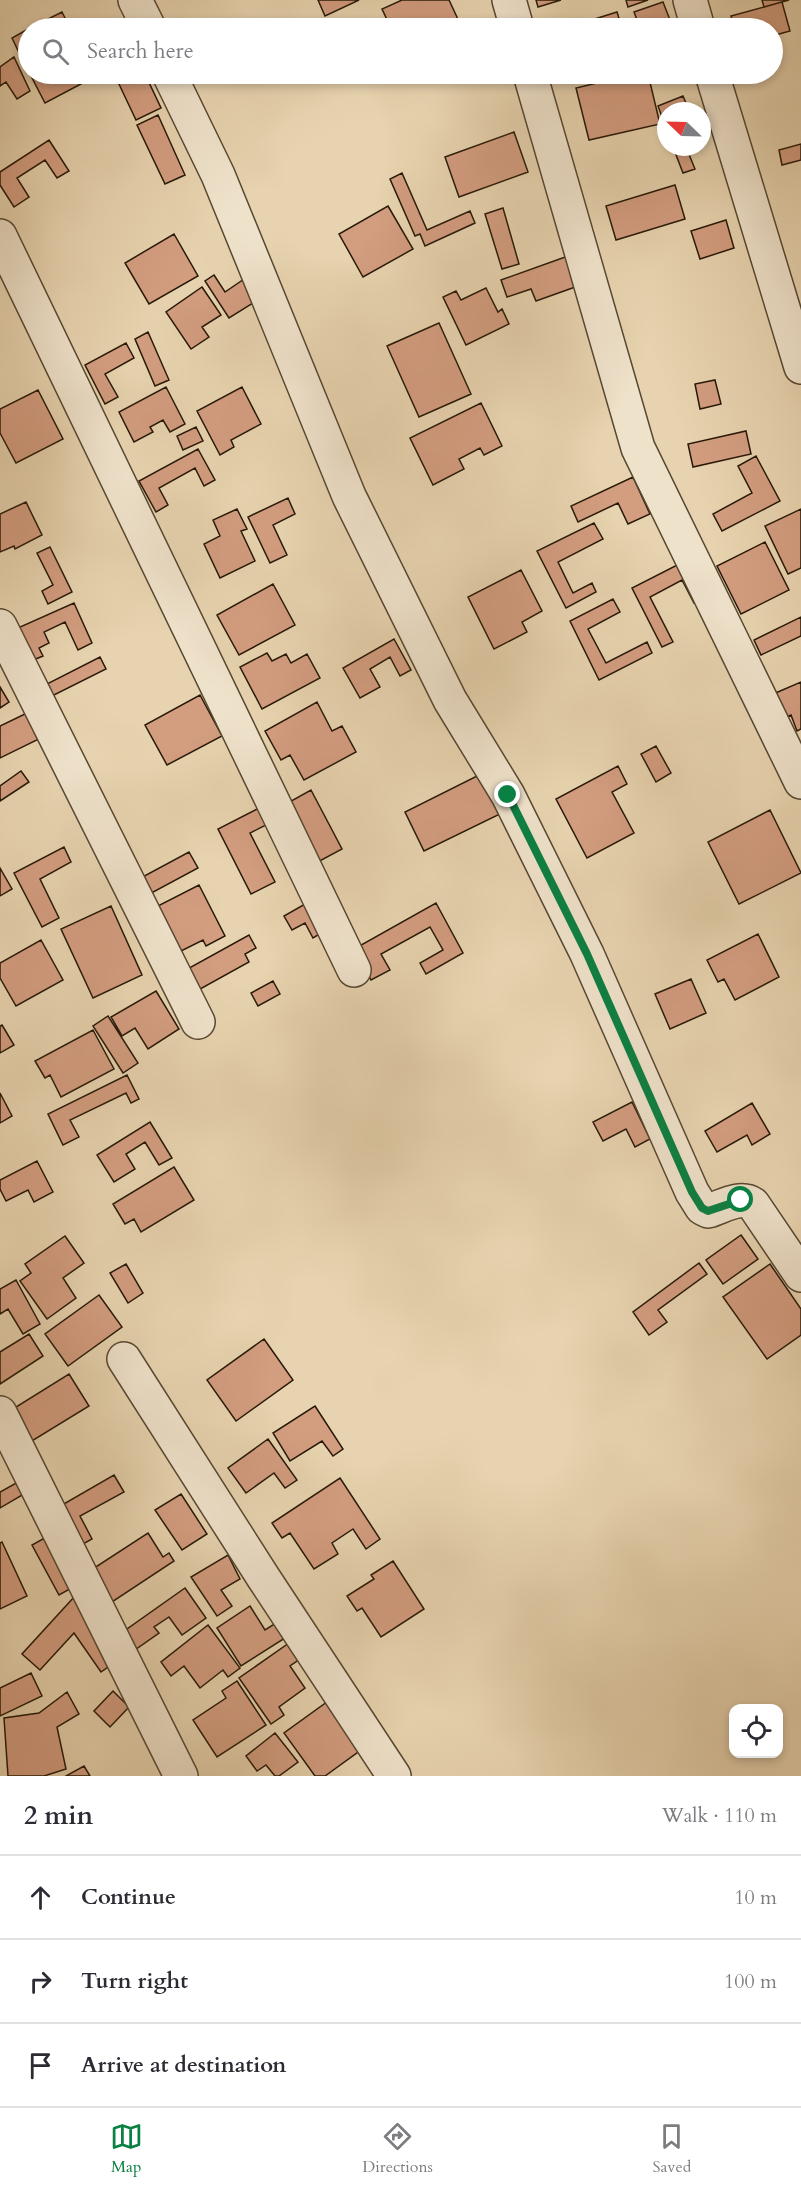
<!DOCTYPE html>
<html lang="en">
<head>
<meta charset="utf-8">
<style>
  :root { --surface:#fff; --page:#f2f2f3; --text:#2b2b33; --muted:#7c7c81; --line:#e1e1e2; --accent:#0b8043 }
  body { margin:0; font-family:Cardo,serif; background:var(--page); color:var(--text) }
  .controls { position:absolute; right:18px; bottom:18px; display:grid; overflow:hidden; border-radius:12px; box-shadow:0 3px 9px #0003 }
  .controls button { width:54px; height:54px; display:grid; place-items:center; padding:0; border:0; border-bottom:2px solid var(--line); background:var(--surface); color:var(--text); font:30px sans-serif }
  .compass { position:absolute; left:657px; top:102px; width:54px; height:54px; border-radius:50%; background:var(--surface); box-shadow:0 3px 9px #0003; rotate:293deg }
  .stop { position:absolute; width:18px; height:18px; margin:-14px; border:4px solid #0b8043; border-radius:50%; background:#fff }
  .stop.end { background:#0b8043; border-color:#fff; box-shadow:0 2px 6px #0008 }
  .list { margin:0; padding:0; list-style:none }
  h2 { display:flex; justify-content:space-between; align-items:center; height:78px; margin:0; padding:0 24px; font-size:26px }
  h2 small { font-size:20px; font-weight:400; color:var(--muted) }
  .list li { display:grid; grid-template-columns:39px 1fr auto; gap:18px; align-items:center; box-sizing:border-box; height:84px; padding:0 24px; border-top:2px solid var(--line) }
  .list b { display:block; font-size:22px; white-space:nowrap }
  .list em { font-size:20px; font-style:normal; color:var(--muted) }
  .icon { flex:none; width:33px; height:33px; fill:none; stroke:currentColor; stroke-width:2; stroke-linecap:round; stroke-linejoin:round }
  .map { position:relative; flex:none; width:801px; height:1776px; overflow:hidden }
  .search { position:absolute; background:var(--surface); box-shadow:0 3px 9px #0003; left:18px; right:18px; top:18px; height:66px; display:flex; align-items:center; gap:15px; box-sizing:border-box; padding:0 21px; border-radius:33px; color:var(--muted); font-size:22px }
  .sheet { height:330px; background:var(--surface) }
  nav { display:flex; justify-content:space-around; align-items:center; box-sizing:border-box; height:84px; border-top:2px solid var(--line); background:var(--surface); font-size:16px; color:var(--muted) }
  nav a { display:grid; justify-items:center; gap:3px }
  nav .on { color:var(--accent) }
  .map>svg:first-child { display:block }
  .building { fill:#d39d80; stroke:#271907; stroke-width:1.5 }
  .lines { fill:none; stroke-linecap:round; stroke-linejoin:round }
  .minor-casing { stroke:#574831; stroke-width:36 }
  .minor { stroke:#efe2cb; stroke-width:33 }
  .route { stroke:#0b8043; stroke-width:8 }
</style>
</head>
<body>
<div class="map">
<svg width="801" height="1776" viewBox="0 0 801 1776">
  <rect width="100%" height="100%" fill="#e7d3af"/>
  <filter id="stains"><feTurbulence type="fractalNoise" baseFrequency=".00333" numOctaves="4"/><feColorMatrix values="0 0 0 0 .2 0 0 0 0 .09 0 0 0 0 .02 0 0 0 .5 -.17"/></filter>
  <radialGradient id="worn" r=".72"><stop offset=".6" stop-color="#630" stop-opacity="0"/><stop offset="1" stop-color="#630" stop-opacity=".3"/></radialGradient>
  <path class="building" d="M318,0H359L325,16Z
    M402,0H449L462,28H391L382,9Z
    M536,0H561L538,7Z
    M626,0H648L628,7Z
    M762,0H789L764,7Z
    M663,2L670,20L656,25L657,28H640L634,12Z
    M782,2L790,31L772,36V28H734L731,16Z
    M62,12L70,28H30Z
    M617,12L622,28H566Z
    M28,29V71L12,38Z
    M14,57L30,91L17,99L6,82L0,86V67Z
    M30,74H94L96,76L45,103Z
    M138,74H145L161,108L136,120L118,82Z
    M568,74H590L570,80Z
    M634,74H648L660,124L589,140L576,88Z
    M656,74H684L659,82Z
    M683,96L688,108L680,111H666V128L658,106Z
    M158,115L185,175L165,184L137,125Z
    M514,132L528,172L459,197L445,157Z
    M49,140L69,171L57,178L45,160L17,178L29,197L14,207L0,185V172Z
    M801,144V160L782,165L779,150Z
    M673,147H686L695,169L683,173Z
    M402,173L427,230L470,211L475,223L425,246L420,234L415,236L390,179Z
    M675,185L685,219L616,240L606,206Z
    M388,206L413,249L363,277L339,234Z
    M503,208L519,264L502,269L485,214Z
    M726,220L734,248L700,259L691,231Z
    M174,234L198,276L149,304L125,263Z
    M568,256L578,286L536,301L531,289L507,297L501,280Z
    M214,275L225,292L250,275L264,296L229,318L205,281Z
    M202,287L221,315L202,327L209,337L191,349L166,312Z
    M486,288L498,312L502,309L509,324L466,345L443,297L456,291L461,300Z
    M439,323L471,394L419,417L387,346Z
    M148,332L169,380L155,386L135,339Z
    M126,343L134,358L105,374L118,397L105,404L85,365Z
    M715,380L721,404L700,409L695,384Z
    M166,387L185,424L170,432L163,420L150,427L153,432L134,442L119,412Z
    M242,387L261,424L231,440L234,447L220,455L197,411Z
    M38,390L63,439L16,463L0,433V409Z
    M481,403L502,446L484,455L480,448L459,459L464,469L433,485L410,438Z
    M196,427L203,441L183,450L177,436Z
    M746,431L751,454L693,467L688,444Z
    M198,449L215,480L204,486L195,468L159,488L168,505L156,512L139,481Z
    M756,456L780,501L722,531L713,514L752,493L738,466Z
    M633,477L650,514L628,524L618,503L578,522L571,506Z
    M288,498L295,514L273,525L287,555L270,563L248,517Z
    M26,502L42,535L15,549L14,546L0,552V514Z
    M237,509L247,529L241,531L255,561L220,578L204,544L220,536L213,520Z
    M801,509V568L788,574L765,526Z
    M594,523L603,539L558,562L573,593L592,583L596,592L566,608L537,551Z
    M765,542L789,590L741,614L717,566Z
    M50,547L72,592L48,604L42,591L53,585L37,553Z
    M685,561L704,598L694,603L682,580L650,597L673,642L662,647L632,588Z
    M521,570L542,611L522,622L527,632L494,649L468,597Z
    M273,584L295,625L239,655L217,615Z
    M613,599L620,612L588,629L606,663L647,642L652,653L599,680L570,621Z
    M74,603L92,643L78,650L65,622L44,632L49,643L39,648L43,656L26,663L11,631Z
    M801,617V636L761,655L754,640Z
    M394,639L411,670L400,676L390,657L370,669L380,687L360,698L343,668Z
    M267,653L272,661L286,654L291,663L307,654L320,678L262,709L240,667Z
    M100,657L106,669L46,699L41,687Z
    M801,682V729L797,731L791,715L782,719L771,695Z
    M0,687L9,702L0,708Z
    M200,695L222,736L167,765L145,725Z
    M317,702L332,731L342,726L356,752L304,780L290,755L281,760L265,731Z
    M31,711L43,737L0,758V726Z
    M656,746L671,773L656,782L641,754Z
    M618,766L627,784L612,792L634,833L587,858L556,799Z
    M21,771L29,782L0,801V786Z
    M481,774L500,814L424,851L405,812Z
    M311,790L342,849L316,863L284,805Z
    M261,807L270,823L250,833L275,882L251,894L218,829Z
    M770,810L801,873L739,904L708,842Z
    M64,847L71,862L40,879L59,918L42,927L14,873Z
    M189,852L198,868L144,897L135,881Z
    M0,868L12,889L0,896Z
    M199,885L225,936L206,946L203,940L171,956L148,911Z
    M312,900L328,929L313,938L305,923L292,930L284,916Z
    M436,903L463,953L426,974L420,963L443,950L430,927L381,954L390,970L371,980L354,949Z
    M111,906L142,975L93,998L61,929Z
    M758,934L779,977L735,1000L724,979L718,982L707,960Z
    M249,935L256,948L245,954L249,962L193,993L182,972Z
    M41,940L63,980L16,1006L0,978V963Z
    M691,979L706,1013L670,1029L655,994Z
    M273,981L280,994L258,1006L251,993Z
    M156,991L179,1029L148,1049L135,1028L122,1036L111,1017Z
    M108,1016L138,1063L123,1073L93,1026Z
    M2,1025L14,1045L0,1053V1026Z
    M93,1030L114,1069L61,1097L50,1075L45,1078L35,1061Z
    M127,1075L139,1099L131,1103L126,1093L70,1120L79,1137L63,1145L48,1114Z
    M0,1093L12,1116L0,1123Z
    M632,1102L650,1139L635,1147L626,1129L603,1141L593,1122Z
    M752,1103L770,1134L752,1145L747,1135L717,1152L705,1131Z
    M150,1122L172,1158L159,1165L145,1142L126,1154L135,1169L114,1182L97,1155Z
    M37,1161L53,1192L34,1202L28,1190L6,1201L0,1189V1180Z
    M174,1167L194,1200L141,1232L134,1219L125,1224L113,1204Z
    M741,1235L758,1259L723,1284L706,1260Z
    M65,1236L84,1263L63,1278L76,1298L47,1319L20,1281L31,1273L25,1264Z
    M699,1263L707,1274L658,1310L667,1322L649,1335L633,1312Z
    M126,1264L143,1293L128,1303L110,1273Z
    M770,1264L801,1309V1335L767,1359L723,1297Z
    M16,1280L40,1324L23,1334L8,1309L0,1314V1289Z
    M99,1295L122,1327L68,1366L45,1334Z
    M29,1334L43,1356L0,1384V1352Z
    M264,1339L293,1380L236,1421L207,1380Z
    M69,1374L89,1406L27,1444L8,1412Z
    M315,1406L343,1449L333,1456L322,1441L290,1461L273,1433Z
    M268,1439L297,1480L285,1488L274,1473L246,1493L228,1468Z
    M114,1475L124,1492L80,1516L92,1539L76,1548L55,1509Z
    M340,1478L380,1539L366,1549L353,1529L332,1543L338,1554L314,1569L290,1533L282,1538L272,1523Z
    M18,1482L24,1494L0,1508V1492Z
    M181,1494L207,1534L182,1550L155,1510Z
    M148,1533L163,1557L169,1553L174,1561L109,1604L88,1572Z
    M50,1535L77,1585L59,1595L32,1545Z
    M2,1542L27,1596L0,1609V1543Z
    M228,1555L240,1579L221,1590L232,1606L217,1616L191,1577Z
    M393,1561L424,1609L381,1637L362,1608L357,1611L347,1596L374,1579L371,1575Z
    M185,1588L206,1618L182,1635L169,1617L154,1627L159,1633L132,1652L120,1634Z
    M75,1596L118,1660L101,1672L74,1633L40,1670L22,1654Z
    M250,1606L265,1630L276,1623L285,1638L241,1666L217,1628Z
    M208,1625L240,1668L228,1677L223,1670L200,1688L184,1666L171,1676L161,1662Z
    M289,1643L300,1659L290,1666L305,1688L279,1707L284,1715L271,1724L239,1678Z
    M31,1673L42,1696L0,1716V1688Z
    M237,1681L266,1725L217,1757L193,1720L226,1698L222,1691Z
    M113,1691L129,1707L110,1727L94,1711Z
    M67,1692L79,1714L57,1727L66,1769L44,1776H8L4,1718L39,1713Z
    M331,1699L365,1747L325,1776H315L284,1733Z
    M275,1733L298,1762L279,1776H275L266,1765L257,1771L246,1756Z
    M84,1766L90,1776H66Z"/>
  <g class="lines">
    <defs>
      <path id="minor" d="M135,0L149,28
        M509,0L517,28
        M690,0L698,28
        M169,74L218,175L349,496L450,700L508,795L587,954L692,1192L702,1208L708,1211C722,1207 740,1195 753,1204L801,1275
        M530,74L638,448L801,782
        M712,74L801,367
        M0,236L354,970
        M0,626L198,1022
        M124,1359L263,1577L394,1776
        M0,1413L181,1776"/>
    </defs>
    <use href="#minor" class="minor-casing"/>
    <use href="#minor" class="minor"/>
  </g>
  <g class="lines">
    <path class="route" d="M508,795L587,954L692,1192L702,1208L708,1211L741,1200"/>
  </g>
  <rect width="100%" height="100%" filter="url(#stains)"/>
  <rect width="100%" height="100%" fill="url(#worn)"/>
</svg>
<div class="controls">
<button><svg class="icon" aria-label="locate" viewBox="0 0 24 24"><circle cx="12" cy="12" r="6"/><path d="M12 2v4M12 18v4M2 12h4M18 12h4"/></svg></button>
</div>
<svg class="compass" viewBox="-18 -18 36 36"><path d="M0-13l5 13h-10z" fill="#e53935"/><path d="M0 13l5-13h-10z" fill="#7c7c81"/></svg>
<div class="stop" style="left:741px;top:1200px"></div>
<div class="stop end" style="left:508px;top:795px"></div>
<div class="search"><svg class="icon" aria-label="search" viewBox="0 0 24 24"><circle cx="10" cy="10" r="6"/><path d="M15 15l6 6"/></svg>Search here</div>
</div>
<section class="sheet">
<h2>2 min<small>Walk · 110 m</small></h2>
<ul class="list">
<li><svg class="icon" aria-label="ahead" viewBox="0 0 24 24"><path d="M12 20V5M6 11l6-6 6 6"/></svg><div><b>Continue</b></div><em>10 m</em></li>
<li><svg class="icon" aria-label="right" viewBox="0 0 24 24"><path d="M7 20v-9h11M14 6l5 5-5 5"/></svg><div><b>Turn right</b></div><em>100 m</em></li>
<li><svg class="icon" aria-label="arrive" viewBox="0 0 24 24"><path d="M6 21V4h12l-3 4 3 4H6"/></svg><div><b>Arrive at destination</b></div></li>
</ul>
</section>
<nav>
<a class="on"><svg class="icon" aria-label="map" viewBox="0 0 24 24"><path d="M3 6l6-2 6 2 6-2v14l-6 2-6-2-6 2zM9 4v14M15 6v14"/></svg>Map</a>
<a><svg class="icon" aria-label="directions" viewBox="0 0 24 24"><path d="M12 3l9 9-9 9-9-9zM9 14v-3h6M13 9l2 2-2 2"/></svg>Directions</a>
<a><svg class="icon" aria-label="saved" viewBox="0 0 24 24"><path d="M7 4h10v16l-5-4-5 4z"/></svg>Saved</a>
</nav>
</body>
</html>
